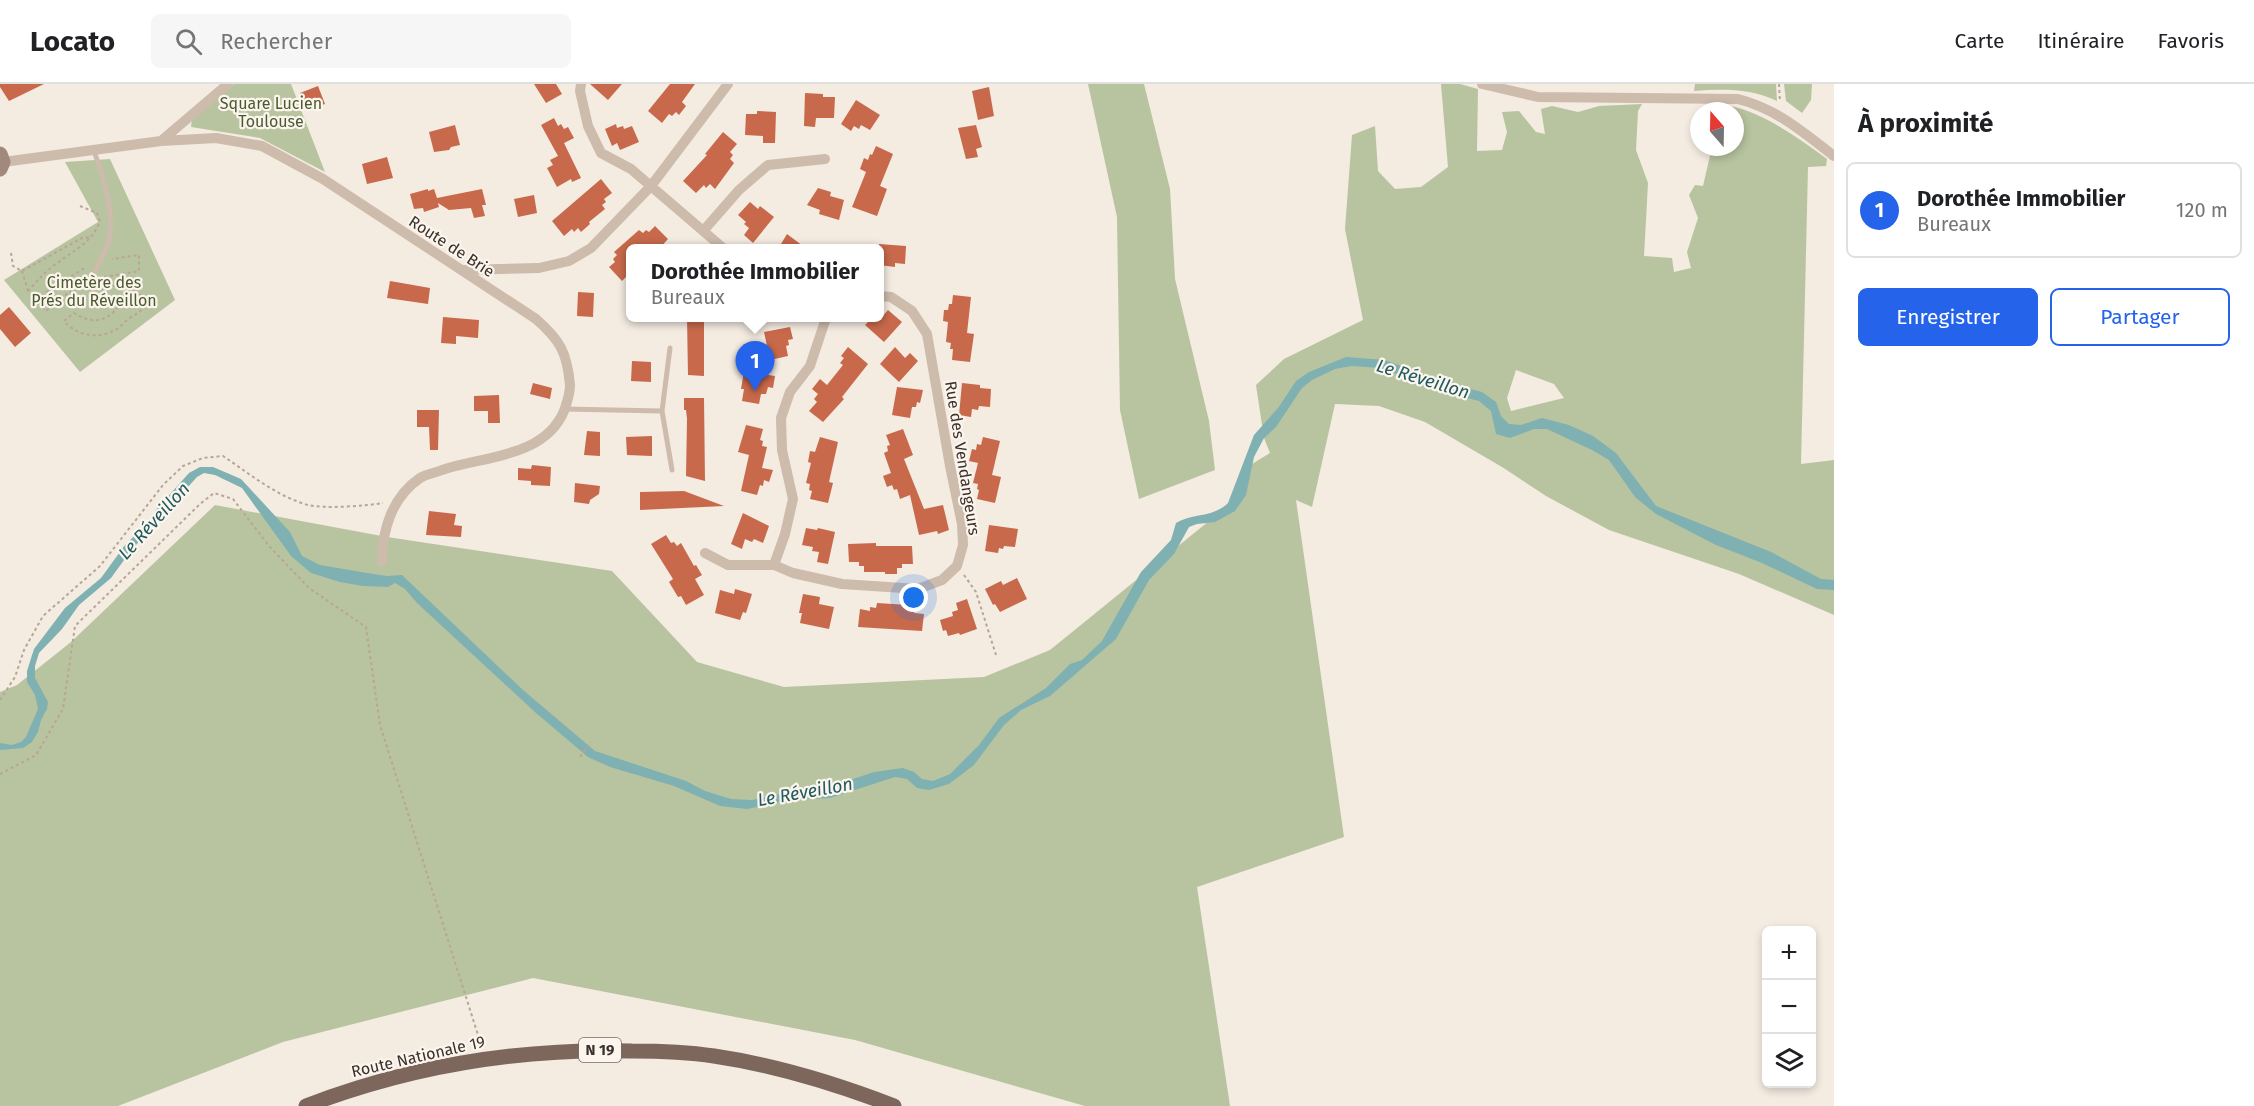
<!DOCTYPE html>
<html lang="fr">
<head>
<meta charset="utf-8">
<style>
  :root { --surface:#fff; --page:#f6f6f6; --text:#202124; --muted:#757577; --line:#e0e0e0; --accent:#2563eb }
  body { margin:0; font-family:"Fira Sans",sans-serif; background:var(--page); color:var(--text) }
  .controls { position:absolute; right:18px; bottom:18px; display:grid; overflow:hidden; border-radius:9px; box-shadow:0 3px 9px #0003 }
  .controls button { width:54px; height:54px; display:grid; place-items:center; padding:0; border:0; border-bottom:2px solid var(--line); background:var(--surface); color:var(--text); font:30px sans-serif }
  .compass { position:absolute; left:1690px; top:18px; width:54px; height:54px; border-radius:50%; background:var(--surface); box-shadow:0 3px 9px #0003; rotate:340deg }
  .you { position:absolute; left:914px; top:514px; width:21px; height:21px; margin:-15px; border:4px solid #fff; border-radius:50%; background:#1a73e8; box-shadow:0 0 0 9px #1a73e833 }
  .badge { display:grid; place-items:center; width:39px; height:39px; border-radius:50%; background:var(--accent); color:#fff; font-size:20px; font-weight:700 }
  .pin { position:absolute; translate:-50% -50px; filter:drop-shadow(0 2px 3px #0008) }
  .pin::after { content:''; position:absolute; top:32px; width:21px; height:18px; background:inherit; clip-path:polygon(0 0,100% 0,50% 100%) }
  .popup { position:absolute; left:626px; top:160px; width:258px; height:78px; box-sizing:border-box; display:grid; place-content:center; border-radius:9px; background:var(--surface); filter:drop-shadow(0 2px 4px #0005); font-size:20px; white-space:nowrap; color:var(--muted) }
  .popup b { font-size:22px; color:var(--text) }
  .popup::after { content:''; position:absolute; left:50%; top:100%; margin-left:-12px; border:12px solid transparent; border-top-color:var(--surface) }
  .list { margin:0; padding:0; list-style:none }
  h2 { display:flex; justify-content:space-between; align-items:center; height:78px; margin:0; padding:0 24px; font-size:26px }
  h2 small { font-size:20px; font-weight:400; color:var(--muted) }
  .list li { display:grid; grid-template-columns:39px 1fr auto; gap:18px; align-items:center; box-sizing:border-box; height:96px; margin:0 12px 12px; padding:0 12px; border:2px solid var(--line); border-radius:9px }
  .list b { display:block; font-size:22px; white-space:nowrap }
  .list p { margin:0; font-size:20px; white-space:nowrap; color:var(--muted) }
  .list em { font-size:20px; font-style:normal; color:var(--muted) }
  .actions { display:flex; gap:12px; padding:18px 24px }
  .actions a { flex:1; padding:14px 0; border:2px solid var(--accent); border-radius:9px; text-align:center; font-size:21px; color:var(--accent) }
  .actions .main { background:var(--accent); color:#fff }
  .icon { flex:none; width:33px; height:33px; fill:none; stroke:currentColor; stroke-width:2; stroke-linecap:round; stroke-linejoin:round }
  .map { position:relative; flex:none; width:1834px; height:1022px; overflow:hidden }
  header { display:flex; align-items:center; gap:36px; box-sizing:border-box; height:84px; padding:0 30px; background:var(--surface); border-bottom:2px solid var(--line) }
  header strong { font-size:28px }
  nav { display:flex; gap:33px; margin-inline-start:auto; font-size:21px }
  .search { width:420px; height:54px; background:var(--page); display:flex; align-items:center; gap:15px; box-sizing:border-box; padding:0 21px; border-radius:9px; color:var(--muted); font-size:22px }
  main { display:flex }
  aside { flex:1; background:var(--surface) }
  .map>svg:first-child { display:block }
  .green { fill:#b8c4a0; fill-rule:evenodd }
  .water { fill:#7fb0b2 }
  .building { fill:#c8694b }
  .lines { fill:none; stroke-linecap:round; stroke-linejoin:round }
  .path { stroke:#b9a596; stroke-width:2; stroke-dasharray:3 3; stroke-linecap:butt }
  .lane { stroke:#cdbbac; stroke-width:5 }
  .street { stroke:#cdbbac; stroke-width:10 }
  .secondary { stroke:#a18a7d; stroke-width:15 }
  .primary { stroke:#7d675c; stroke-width:15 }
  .labels { text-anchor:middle; stroke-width:4.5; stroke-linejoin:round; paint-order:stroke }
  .shield { fill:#fbf5ee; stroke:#756b66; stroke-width:1.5 }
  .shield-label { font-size:15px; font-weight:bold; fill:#3b302b }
  .park-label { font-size:16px; fill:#4a5a2e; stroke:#fbf5ee }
  .street-label { font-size:16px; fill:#3b302b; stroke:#fbf5ee }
  .water-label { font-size:18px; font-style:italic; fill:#1f5a5e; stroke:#fbf5ee }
</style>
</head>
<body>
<header>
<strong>Locato</strong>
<div class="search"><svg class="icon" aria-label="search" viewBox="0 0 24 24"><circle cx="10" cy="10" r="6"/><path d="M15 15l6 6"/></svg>Rechercher</div>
<nav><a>Carte</a><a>Itinéraire</a><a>Favoris</a></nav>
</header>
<main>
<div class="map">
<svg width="1834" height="1022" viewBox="0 0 1834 1022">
  <rect width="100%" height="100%" fill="#f4ebe1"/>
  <path class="green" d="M234,0H291L325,88L260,54L191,43L192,35Z
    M1088,0H1144L1170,105L1175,195L1209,337L1215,386L1139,415L1120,326L1117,133Z
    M1441,0H1460L1478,5L1477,67L1502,66L1507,48L1502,28L1519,27L1536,48L1545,50L1541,25L1552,22L1578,28L1599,22L1642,20L1638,27L1636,66L1648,99L1644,172L1672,174L1674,188L1691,184L1687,168L1698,134L1689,111L1695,101L1703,102L1712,63H1735V27H1701C1733,4 1801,56 1827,75L1826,82L1808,83L1801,380L1834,376V531L1739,490L1609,446L1546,412L1502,383L1425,338L1379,322L1335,320L1312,423L1296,416L1344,753L1197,803L1230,1022H1085L855,956L533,894L283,958L118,1022H0V608L17,601L71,558L215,421L387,453L612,487L697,578L784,603L984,593L1050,566L1246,407L1252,380L1270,369L1264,354L1256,301L1284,275L1363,236L1345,145L1352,51L1375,42L1378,87L1395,105L1421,103L1448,83ZM1516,286L1554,300L1564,314L1511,327L1507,314Z
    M1695,0H1776L1777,17C1750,4 1722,5 1694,7Z
    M1784,0H1812L1811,16L1802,29L1786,17Z
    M110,75L175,216L80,288L4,196L98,138L65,78Z"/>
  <path class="water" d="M1346,273L1385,276L1444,298L1482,308L1496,318L1501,332L1509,340L1521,341L1542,334L1569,341L1593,352L1616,369L1656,422L1771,468L1821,495L1834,496V506L1817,505L1762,479L1716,461L1656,430L1635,413L1609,376L1592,366L1547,345H1534L1510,354L1496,350L1491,327L1479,317L1451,310L1381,284L1352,282L1335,285L1312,296L1302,304L1276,343L1264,354L1254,373L1246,411L1235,427L1215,438L1197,440L1189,443L1174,470L1149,496L1116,555L1050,612L1021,626L1004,641L974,681L949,700L929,706L917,704L907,695L895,693L830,714L790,716L747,725L720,722L674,702L610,683L588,673L536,629L417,519L405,505L395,499L388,503L363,502L340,498L311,489L291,472L242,404L215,391L204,389L197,393L164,429L158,438L132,465L111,494L79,521L62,545L39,569L35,582V594L48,618L47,625L41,636L38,648L32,658L23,664L0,666V659L12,661L21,658L26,653L38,625L35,611L27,598V587L34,565L65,524L101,494L125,461L154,433L155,427L189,389L200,383H213L241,395L290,448L302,472L320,481L367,489L387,492L402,491L523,606L595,667L686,697L705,707L731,715L752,716L811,704L829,703L874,688L903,684L914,688L922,695L933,697L950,690L979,661L999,634L1046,604L1070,580L1082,576L1102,557L1141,488L1171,456L1176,439C1192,429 1213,434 1228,419L1254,351L1278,324L1296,297L1309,288Z"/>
  <path class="building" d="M0,0H44L9,17L0,3Z
    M534,0H556L562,10L546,19Z
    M590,0H622L608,16Z
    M670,0H695L682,18L686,22L679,31L676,28L672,32L669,30L662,39L648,27Z
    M318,2L325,20L307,26L300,9Z
    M989,3L994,32L978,36L972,7Z
    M805,9L823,10V13H835L834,34H816L815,43L804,42Z
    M856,16L880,31L870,46L861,41L859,45L854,42L851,47L841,40Z
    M757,27L776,28L775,59H763V52L745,51L746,30H757Z
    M554,34L558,42L561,40L564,45L568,43L574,54L564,59L581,94L572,98L571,95L557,103L547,84L553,81L550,76L558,72L541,41Z
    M616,40L617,44L623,42L624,45L632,42L639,58L620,66L617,59L612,62L605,45Z
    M455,41L460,61L451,63L449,66L434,68L429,48Z
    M976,41L982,63L976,65L978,73L966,75L958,44Z
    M723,48L737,60L730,68L733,71L730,75L734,79L715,105L710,100L706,104L704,101L696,109L683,97L707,71L705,70Z
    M876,62L893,70L880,102L887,105L877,132L852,123L866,88L860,85L864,74L868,76L870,70L872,71Z
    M387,73L393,94L367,100L362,80Z
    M601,95L612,109L604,115L606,118L602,121L605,125L589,138L590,140L581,148L578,144L574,148L572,145L564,152L552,137Z
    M818,104L831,108L830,112L844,116L839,136L819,130L820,126L807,121Z
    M428,105V107L434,105L437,114L482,105L486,121H482L485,132L474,134L471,124L449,126L438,119L439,123L424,128L423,124L414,125L410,110Z
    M534,111L537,129L518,133L514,115Z
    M750,118L758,125L760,122L774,133L753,159L744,151L749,144L744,140L746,138L738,131Z
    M655,142L668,155L659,165H630V189L622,197L609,183L615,178L613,175L617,171L614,168L639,146L643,149L646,146L649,148Z
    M787,150L807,165H778Z
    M879,160L906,162L905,180L895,179V183L879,181Z
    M390,197L430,204L428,220L387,214Z
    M578,208L594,209L593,233L577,232Z
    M953,211L971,213L967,249L974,250L970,278L952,276L953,265H950L951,259L946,258L948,238L943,237L944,226H948L949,220H952Z
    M9,223L31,249L15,263L0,245V231Z
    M888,226L902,238L884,258L865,241L872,234H881Z
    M443,233L479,236L478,254L456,252V260L441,259Z
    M687,234H704V292L688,291Z
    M790,243L793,255L788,256L789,261L786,262L788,272L770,276L764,248Z
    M848,263L868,280L842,313L844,315L823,338L809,327L817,318L814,315L818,310L812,305L820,295L827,301L843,281L840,279L844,274L841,272Z
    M895,263L905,274L910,269L918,277L899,298L880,280Z
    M632,277L651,278V298L631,297Z
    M744,287L775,292L773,304L768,303L766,310H761L759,320L742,317L744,305H741Z
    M533,299L552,304L550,315L530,310Z
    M962,299L980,301V304L991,305L990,323L979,322L978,326L972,325L971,333L959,331Z
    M897,303L923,306L920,319L917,318L916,323H912L910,334L892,331Z
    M499,311L500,339H488V327H474V312Z
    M684,314H704L705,397L686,392L687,335L686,326H684Z
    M417,326H439L438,366H430L429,343H417Z
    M746,341L763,345L760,356L763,357L762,362L767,363L762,384L773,386L769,398L764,396L763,402L760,401L757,411L741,407L749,371L738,368Z
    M903,345L913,371L904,375L924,425L943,421L949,446L938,450L937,447L919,451L910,411L900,415L897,405L894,406L892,401L887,403L883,392L891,389L884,369L888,367L887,362L890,361L886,351Z
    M587,347L600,348V372L584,371Z
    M652,352V372L627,371L626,353Z
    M820,353L838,358L829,398L833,399L828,419L810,415L812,407L809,406L810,400L806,399L811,379L808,378L810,367L815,368Z
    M983,353L1000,357L992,391L1001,393L995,419L977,415L979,406L977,405L978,400L973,399L978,379L969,377L972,365L976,366L977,360L981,361Z
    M532,381L551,383L550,402L531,401V397L518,396V384L531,385Z
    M575,399L600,402L599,410L590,416L589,420L574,418Z
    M684,407L724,422L640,426V408Z
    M429,427L456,430L454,441L462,442L461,453L426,451Z
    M743,429L769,442L763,459L754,455L752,458L745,455L742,465L731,460Z
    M989,441L1018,445L1015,463L1004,462L1003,465L999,464L998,469L985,467Z
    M806,444L817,446L818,444L835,448L828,480L817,478L819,468L812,467L813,463L802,461Z
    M666,451L671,459L674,458L677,462L681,459L694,482L696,481L702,491L695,495L704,511L686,521L681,512L678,513L669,498L673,495L651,460Z
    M876,459V462H912L913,480H902V484H897V490H885V488H864V482H859V478H849L848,460Z
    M1017,494L1027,515L1000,528L995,520L993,521L985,505L1001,497L1003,501Z
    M735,505L752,510L746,529L743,528L740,536L715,529L720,506L734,510Z
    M803,510L820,513L819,520L834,523L829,545L800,539L802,529H799Z
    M967,515L977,545L960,551L959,549L948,552L946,546L943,547L940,536L953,532L952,528L958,526L956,519Z
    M877,519L909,521L908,525L914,526V529L924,530L922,547L858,543L860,525L870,527V523L876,524Z"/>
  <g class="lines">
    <path class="path" d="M1779,0L1780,18
      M80,122L97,129L100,137C92,160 70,168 52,183C43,190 36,198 28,207L46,227L67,210L82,202
      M11,169L13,182L22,187L84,153L91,154
      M22,187L28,207
      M104,193L139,187V171L112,175
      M101,205C122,198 142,198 144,224C138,230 134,231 128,235C124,238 121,243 117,245C99,256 77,252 64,237L74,229C96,243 112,236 124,213L133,217
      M36,215L86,183
      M964,491L976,508L996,571
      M0,616L15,593L24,566L43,532L100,482L163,401L183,382L203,374L223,372C250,390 276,412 308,421C324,425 365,422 383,419
      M580,673L591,658
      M0,690L36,671L63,625L75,542L200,420L214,409L233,415L269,462L309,504L366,543L380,641L478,951"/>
    <path class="lane" d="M93,208C89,189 102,177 108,160C116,130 104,95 94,67
      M670,264L662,327L672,386
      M564,325L662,327"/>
    <path class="street" d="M581,0L580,7L588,42L601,69L631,85L723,164
      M1482,0L1538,13L1738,15C1777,25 1803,48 1834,72
      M161,57L228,0
      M3,78L161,57L216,54L262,62L323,95L536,235C560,256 567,268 570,301C570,311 567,318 564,327C544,374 483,372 442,386C435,389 426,390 420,394C392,413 382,446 382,478
      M704,146L739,106L768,81L825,75
      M461,186L539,184L569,177L591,164L651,102L728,0
      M705,469L728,481H774L793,489L842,500L918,505L942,496L957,482L963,461L962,440L950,382L927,250L912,227L891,213L879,212
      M774,481L785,450L793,415L782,366L781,334L790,308L810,282L826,234"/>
    <path class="secondary" d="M0,70L3,78L0,85"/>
    <path class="primary" d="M306,1022C410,982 520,964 632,967C659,967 687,968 714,972C775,981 837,1000 894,1022"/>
  </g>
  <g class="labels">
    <rect class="shield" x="579" y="954" width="42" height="24" rx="4.5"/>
    <g class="shield-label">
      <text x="600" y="971">N 19</text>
    </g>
    <g class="park-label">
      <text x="271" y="25">Square Lucien<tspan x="271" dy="18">Toulouse</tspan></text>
      <text x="94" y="204">Cimetère des<tspan x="94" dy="18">Prés du Réveillon</tspan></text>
    </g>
    <g class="street-label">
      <text transform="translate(452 162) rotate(33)" y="6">Route de Brie</text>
      <text transform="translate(963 374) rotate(81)" y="6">Rue des Vendangeurs</text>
      <text transform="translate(418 972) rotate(-13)" y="6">Route Nationale 19</text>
    </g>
    <g class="water-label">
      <text transform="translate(1423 295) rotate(17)" y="6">Le Réveillon</text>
      <text transform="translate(154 437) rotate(-48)" y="6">Le Réveillon</text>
      <text transform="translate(805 708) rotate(-10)" y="6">Le Réveillon</text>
    </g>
  </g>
</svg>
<div class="controls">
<button>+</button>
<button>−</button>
<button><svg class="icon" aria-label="layers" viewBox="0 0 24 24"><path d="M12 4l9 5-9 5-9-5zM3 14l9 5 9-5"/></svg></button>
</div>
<svg class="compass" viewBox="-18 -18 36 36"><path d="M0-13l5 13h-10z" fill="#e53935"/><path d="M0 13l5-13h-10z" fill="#757577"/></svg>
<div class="you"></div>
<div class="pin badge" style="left:755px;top:307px">1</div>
<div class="popup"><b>Dorothée Immobilier</b>Bureaux</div>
</div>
<aside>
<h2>À proximité<small></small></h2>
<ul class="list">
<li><span class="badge">1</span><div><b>Dorothée Immobilier</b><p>Bureaux</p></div><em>120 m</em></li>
</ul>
<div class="actions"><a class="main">Enregistrer</a><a>Partager</a></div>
</aside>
</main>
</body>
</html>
